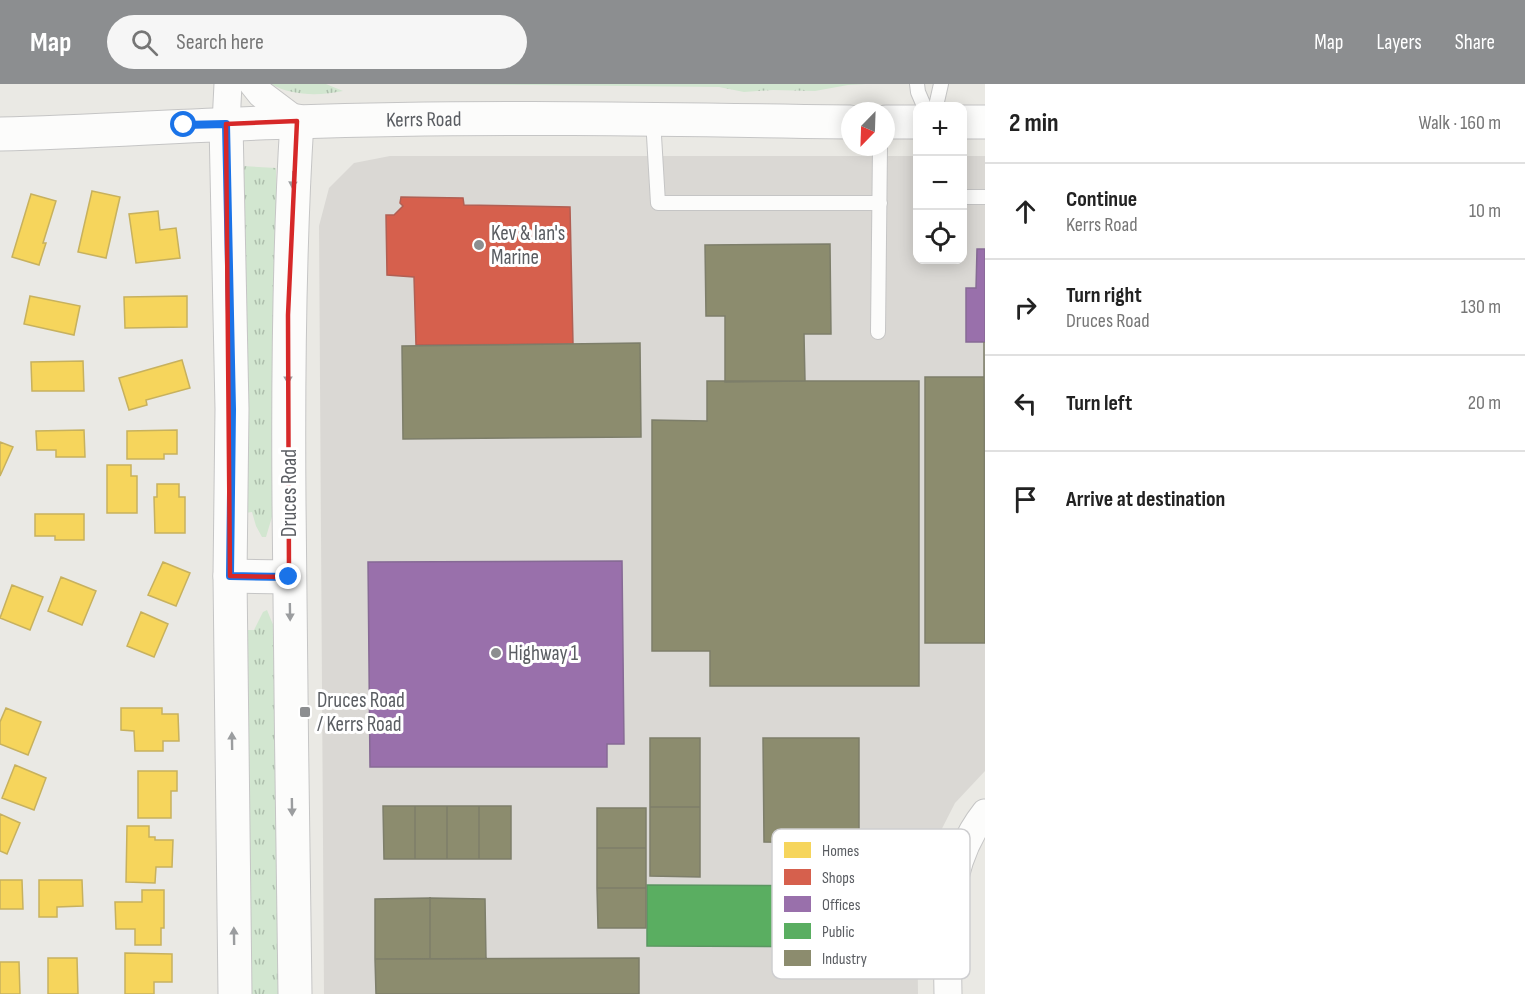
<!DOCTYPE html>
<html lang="en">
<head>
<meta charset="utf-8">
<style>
  :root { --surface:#fff; --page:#f6f6f6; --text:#222; --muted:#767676; --line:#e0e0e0; --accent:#8c8e90 }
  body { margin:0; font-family:"Sofia Sans Condensed",sans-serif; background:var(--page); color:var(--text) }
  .controls { position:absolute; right:18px; top:18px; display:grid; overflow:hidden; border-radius:12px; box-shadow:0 3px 15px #0003 }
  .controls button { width:54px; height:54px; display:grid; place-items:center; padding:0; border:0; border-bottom:2px solid var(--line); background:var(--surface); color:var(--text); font:30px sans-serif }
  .compass { position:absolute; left:841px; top:18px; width:54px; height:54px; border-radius:50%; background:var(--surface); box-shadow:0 3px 15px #0003; rotate:203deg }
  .stop { position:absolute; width:18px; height:18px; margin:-14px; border:4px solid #1a73e8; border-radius:50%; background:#fff }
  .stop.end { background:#1a73e8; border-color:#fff; box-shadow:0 2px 6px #0008 }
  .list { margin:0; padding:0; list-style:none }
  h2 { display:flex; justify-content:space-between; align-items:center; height:78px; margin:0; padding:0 24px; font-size:26px }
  h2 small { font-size:20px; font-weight:400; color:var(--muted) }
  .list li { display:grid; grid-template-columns:39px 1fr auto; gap:18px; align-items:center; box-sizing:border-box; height:96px; padding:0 24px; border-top:2px solid var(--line) }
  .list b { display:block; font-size:22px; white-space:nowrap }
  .list p { margin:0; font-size:20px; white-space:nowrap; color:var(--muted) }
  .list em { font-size:20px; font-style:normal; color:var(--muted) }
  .icon { flex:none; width:33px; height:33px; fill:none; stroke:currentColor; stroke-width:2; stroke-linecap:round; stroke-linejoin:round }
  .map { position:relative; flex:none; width:985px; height:910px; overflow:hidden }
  header { display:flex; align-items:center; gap:36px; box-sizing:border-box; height:84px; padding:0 30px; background:var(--accent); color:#fff }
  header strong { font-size:28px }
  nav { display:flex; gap:33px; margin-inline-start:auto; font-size:21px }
  .search { width:420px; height:54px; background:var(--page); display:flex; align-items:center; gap:15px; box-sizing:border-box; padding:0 21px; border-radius:33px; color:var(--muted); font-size:22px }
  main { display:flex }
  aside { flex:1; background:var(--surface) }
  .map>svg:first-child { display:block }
  .industrial { fill:#dad8d4 }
  .grass { fill:url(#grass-tufts) }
  .homes { fill:#f6d55c; stroke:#c7b15e; stroke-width:1.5 }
  .shops { fill:#d6604d; stroke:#b15f53; stroke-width:1.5 }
  .offices { fill:#9970ab; stroke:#866a95; stroke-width:1.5 }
  .public { fill:#5aae61; stroke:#5a9661; stroke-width:1.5 }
  .industry { fill:#8c8c6e; stroke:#7d7e6a; stroke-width:1.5 }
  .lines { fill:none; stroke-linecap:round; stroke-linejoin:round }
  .lane-casing { stroke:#c5c5c5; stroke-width:16 }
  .street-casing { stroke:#c5c5c5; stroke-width:29 }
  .secondary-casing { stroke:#c5c5c5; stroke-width:35 }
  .lane { stroke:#fcfcfb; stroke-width:14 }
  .street { stroke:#fcfcfb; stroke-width:27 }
  .secondary { stroke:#fcfcfb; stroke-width:33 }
  .oneway { fill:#9b9d9f }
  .route { stroke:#1a73e8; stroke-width:8 }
  .marked { fill:none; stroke:#d62828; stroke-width:4.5; stroke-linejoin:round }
  .poi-dot { fill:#8c8e90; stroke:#fff; stroke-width:2 }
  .labels { text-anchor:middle; stroke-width:6; stroke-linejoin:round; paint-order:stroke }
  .street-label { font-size:21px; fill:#5a5d62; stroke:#fff }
  .poi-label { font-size:21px; fill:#5a5d62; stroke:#fff; text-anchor:start }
  .key { fill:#fff; stroke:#ceced0; stroke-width:1.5 }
  .key-label { font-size:16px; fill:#5a5d62 }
</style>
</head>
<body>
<header>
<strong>Map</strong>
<div class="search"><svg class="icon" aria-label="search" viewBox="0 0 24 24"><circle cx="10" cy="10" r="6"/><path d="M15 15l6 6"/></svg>Search here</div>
<nav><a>Map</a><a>Layers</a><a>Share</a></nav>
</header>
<main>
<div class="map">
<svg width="985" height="910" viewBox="0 0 985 910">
  <defs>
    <pattern id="grass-tufts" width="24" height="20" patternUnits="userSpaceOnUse" patternTransform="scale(1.5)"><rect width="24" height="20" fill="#d2e6d0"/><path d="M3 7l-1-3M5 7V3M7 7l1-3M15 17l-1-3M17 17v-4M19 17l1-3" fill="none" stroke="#adbeac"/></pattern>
  </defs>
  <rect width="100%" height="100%" fill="#eae9e4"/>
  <path class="industrial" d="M390,72H917L918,176H962L963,72H985V687L955,719L926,776L917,829L918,910H324L319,142L329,104L354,79Z"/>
  <path class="grass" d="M271,0H326L343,7C319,12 292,12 271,0Z
    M426,0H866L848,1L815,7L773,6L744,8L719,3Z
    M242,82L276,84L280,426H274L266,453H262L256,442L252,428L245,429Z
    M267,526L274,543L284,910H250L248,546H254L263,528Z"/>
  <path class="homes" d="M92,107L120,113L106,174L78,168Z
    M31,110L56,117L43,159H46L39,181L12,173Z
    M158,127L160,146L176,144L180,174L136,179L129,130Z
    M30,212L80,222L74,251L24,240Z
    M187,212V243L125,244L124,213Z
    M182,276L190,304L146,316L147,321L129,326L119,294Z
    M83,277L84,307H32L31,278Z
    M84,346L85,373H56V366H37L36,347Z
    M177,346V370H164V375H127V347Z
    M0,358L13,363L0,392Z
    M107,381H131V392H137V429H107Z
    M157,400H179V413H185V449H155L154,413H157Z
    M35,430H84V456H55V452H35Z
    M163,478L190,489L176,522L148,511Z
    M61,493L96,507L82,541L48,527Z
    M12,501L43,513L30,546L0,534Z
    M141,528L168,540L154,573L127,562Z
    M6,624L41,638L28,671L0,660V638Z
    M121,624H162V630H178L179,657H163V667H135L134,647L121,646Z
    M15,681L46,694L34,726L2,714Z
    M138,687H177V707H171V734H138Z
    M0,730L20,739L7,770L0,767Z
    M127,742H149V753H155V756H173L172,783H156L155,799L126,798Z
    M0,796H22L23,825H0Z
    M39,796H82L83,822L57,823V833H39Z
    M142,806H164V844H161V861H135V845H116L115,818H142Z
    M125,869L172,870V898H154V910H125Z
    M48,874H77L78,910H48Z
    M0,878H19L20,910H0Z"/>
  <path class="shops" d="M401,113L463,114L464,121L570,123L573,260L416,261L414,193L387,191L386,131H394L403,122L400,119Z"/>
  <path class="offices" d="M977,165H985V258H966V204H976Z
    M622,477L624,660H607V683H370L368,478Z"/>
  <path class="public" d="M647,801L881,802L882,863L647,862Z"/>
  <path class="industry" d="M830,160L831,250H804L805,297L725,298V232H706L705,161Z
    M984,258L985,559H925V293H984Z
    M640,259L641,353L403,355L402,262Z
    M707,297H919V602H710V567H652V336L707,337Z
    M650,654H700V723H650Z
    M763,654H859V759L764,758Z
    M383,722H415V775H384Z
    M415,722H447V775H415Z
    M447,722H479V775H447Z
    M479,722H511V775H479Z
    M650,723H700V793L650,792Z
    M597,724H646V764H597Z
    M597,764H646V804H597Z
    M597,804H646V844H598Z
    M430,814L485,815L486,875H430Z
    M430,814V875H375V815Z
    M639,874V910H376L375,875Z"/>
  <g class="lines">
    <defs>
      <path id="lane" d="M917,0L918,8L924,22
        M936,22L941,0
        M653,35L658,119H880
        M962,113H985
        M878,248L880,63"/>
      <path id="street" d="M253,0L261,10L297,37
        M226,40L228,0
        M948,910C947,847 944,781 985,729"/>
      <g id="secondary">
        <path d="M886,38H918"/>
        <path d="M962,38H985"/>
        <path d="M226,40L232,325L230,492L235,910"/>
        <path id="s1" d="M0,50C98,48 197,40 295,38C480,32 665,35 850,38"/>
        <path d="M230,492L289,493"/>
        <path d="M295,910C293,746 290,583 289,419C288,292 289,165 297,37"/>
      </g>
    </defs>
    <use href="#lane" class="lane-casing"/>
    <use href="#street" class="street-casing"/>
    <use href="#secondary" class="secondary-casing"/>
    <use href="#lane" class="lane"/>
    <use href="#street" class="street"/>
    <use href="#secondary" class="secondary"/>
  </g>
  <defs><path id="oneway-solid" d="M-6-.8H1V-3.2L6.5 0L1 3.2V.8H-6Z" transform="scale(1.5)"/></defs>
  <g class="oneway">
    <use href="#oneway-solid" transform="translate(293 96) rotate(93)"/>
    <use href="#oneway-solid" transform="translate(288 291) rotate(90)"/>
    <use href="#oneway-solid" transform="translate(290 528) rotate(89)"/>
    <use href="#oneway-solid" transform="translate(232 657) rotate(-91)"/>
    <use href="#oneway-solid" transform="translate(292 723) rotate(89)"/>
    <use href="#oneway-solid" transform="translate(234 852) rotate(-91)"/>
  </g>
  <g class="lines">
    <path class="route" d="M184,41L226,40L232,325L230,492L289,493"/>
  </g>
  <path class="marked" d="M297,37L288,231L289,493L230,492L226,40Z"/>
  <g class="poi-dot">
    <circle cx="479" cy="161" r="6"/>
    <circle cx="496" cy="569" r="6"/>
    <rect x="299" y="622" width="12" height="12" rx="3"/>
  </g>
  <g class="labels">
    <g class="street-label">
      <text dy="7" stroke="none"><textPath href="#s1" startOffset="424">Kerrs Road</textPath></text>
      <text transform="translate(289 409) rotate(-90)" y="7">Druces Road</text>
    </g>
    <g class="poi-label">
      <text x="491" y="156">Kev &amp; Ian's<tspan x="491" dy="24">Marine</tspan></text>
      <text x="508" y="576">Highway 1</text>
      <text x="317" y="623">Druces Road<tspan x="317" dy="24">/ Kerrs Road</tspan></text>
    </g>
  </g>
  <rect x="772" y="745" width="198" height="150" rx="9" class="key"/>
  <rect x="784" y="758" width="27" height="16" fill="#f6d55c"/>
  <rect x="784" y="785" width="27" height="16" fill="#d6604d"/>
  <rect x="784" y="812" width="27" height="16" fill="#9970ab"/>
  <rect x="784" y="839" width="27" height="16" fill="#5aae61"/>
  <rect x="784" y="866" width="27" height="16" fill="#8c8c6e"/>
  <g class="key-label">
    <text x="822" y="772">Homes</text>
    <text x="822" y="799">Shops</text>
    <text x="822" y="826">Offices</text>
    <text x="822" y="853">Public</text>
    <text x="822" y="880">Industry</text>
  </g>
</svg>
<div class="controls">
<button>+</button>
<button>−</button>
<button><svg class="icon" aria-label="locate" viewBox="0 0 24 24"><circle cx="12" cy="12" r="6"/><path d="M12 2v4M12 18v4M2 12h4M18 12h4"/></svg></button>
</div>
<svg class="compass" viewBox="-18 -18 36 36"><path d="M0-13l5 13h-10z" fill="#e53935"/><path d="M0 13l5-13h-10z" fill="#767676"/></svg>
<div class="stop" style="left:184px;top:41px"></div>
<div class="stop end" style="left:289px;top:493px"></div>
</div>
<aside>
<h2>2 min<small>Walk · 160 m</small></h2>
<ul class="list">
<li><svg class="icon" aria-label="ahead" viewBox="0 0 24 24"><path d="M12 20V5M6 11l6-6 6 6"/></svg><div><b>Continue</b><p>Kerrs Road</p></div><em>10 m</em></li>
<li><svg class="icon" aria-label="right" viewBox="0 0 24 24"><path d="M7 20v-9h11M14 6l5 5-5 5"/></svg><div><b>Turn right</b><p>Druces Road</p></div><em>130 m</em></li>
<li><svg class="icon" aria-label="left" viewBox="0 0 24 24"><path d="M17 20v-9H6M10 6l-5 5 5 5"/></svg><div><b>Turn left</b></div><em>20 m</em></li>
<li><svg class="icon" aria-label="arrive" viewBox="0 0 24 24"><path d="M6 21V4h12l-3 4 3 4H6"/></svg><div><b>Arrive at destination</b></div></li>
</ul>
</aside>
</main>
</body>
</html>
